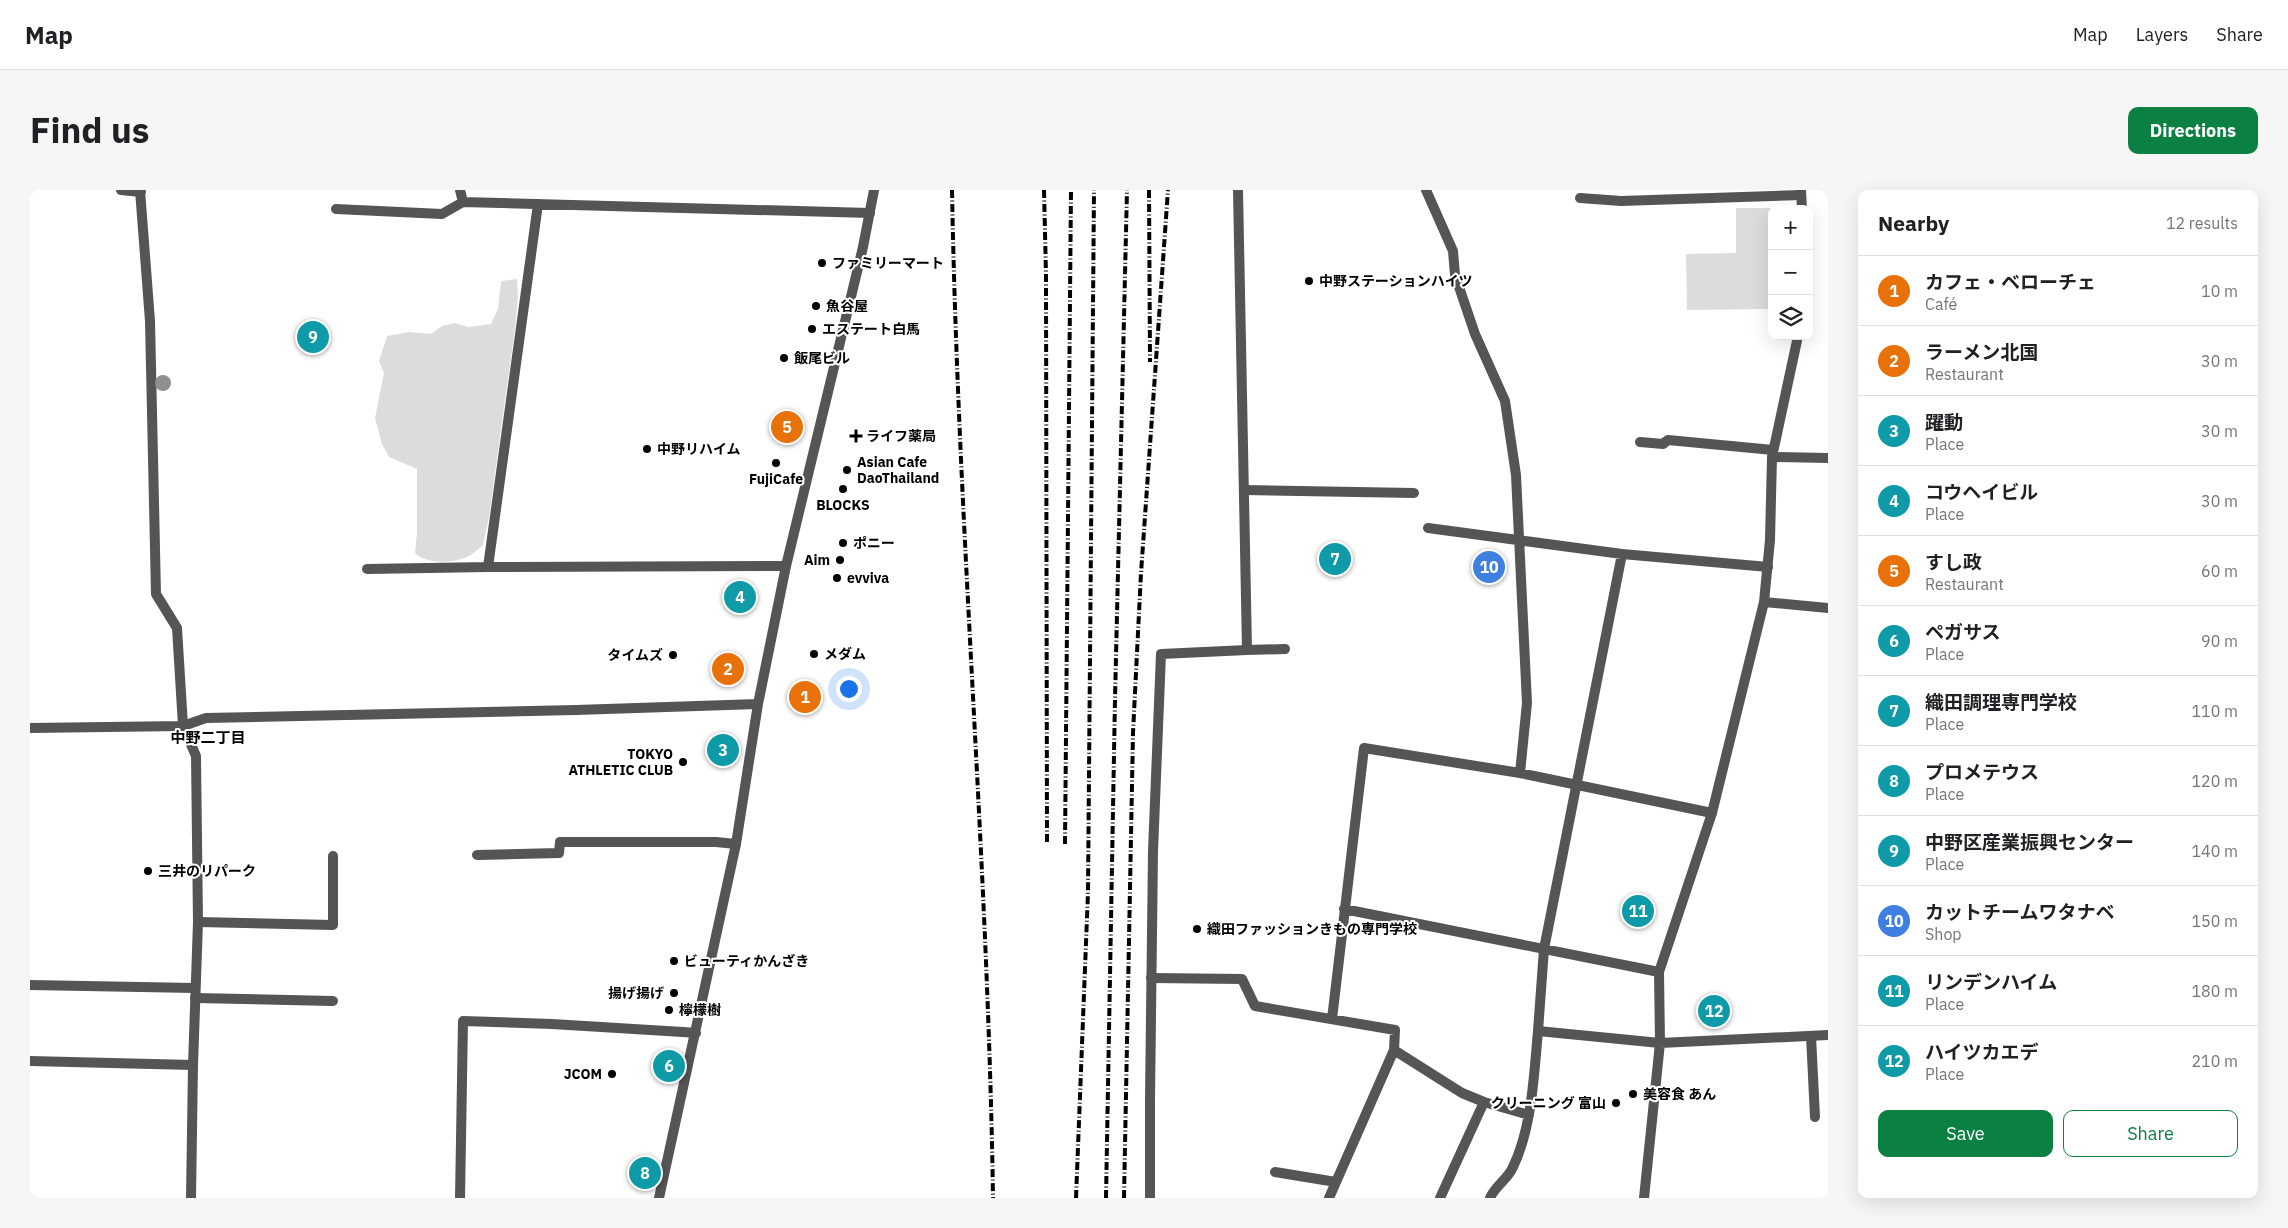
<!DOCTYPE html>
<html lang="en">
<head>
<meta charset="utf-8">
<style>
  :root { --surface:#fff; --page:#f6f6f6; --text:#202124; --muted:#757577; --line:#e0e0e0; --accent:#0b8043 }
  body { margin:0; font-family:"IBM Plex Sans","Noto Sans JP",sans-serif; background:var(--page); color:var(--text) }
  .controls { position:absolute; right:15px; top:15px; display:grid; overflow:hidden; border-radius:10px; box-shadow:0 5px 20px #0002 }
  .controls button { width:45px; height:45px; display:grid; place-items:center; padding:0; border:0; border-bottom:1px solid var(--line); background:var(--surface); color:var(--text); font:25px sans-serif }
  .you { position:absolute; left:818px; top:498px; width:18px; height:18px; margin:-12px; border:4px solid #fff; border-radius:50%; background:#1a73e8; box-shadow:0 0 0 8px #1a73e833 }
  .badge { display:grid; place-items:center; width:32px; height:32px; border-radius:50%; background:var(--accent); color:#fff; font-size:16px; font-weight:700 }
  .pin { position:absolute; translate:-50% -50%; border:2px solid #fff; box-shadow:0 1px 5px #0006 }
  .list { margin:0; padding:0; list-style:none }
  h2 { display:flex; justify-content:space-between; align-items:center; height:65px; margin:0; padding:0 20px; font-size:21px }
  h2 small { font-size:16px; font-weight:400; color:var(--muted) }
  .list li { display:grid; grid-template-columns:32px 1fr auto; gap:15px; align-items:center; box-sizing:border-box; height:70px; padding:0 20px; border-top:1px solid var(--line) }
  .list b { display:block; font-size:19px; white-space:nowrap }
  .list p { margin:0; font-size:16px; white-space:nowrap; color:var(--muted) }
  .list em { font-size:16px; font-style:normal; color:var(--muted) }
  .actions { display:flex; gap:10px; padding:15px 20px }
  .actions a { flex:1; padding:11px 0; border:1px solid var(--accent); border-radius:10px; text-align:center; font-size:18px; color:var(--accent) }
  .actions .main { background:var(--accent); color:#fff }
  .icon { flex:none; width:28px; height:28px; fill:none; stroke:currentColor; stroke-width:2; stroke-linecap:round; stroke-linejoin:round }
  .map { position:relative; flex:none; width:1798px; height:1008px; overflow:hidden; border-radius:10px }
  header { display:flex; align-items:center; gap:30px; box-sizing:border-box; height:70px; padding:0 25px; background:var(--surface); border-bottom:1px solid var(--line) }
  header strong { font-size:24px }
  nav { display:flex; gap:28px; margin-inline-start:auto; font-size:18px }
  .intro { display:flex; align-items:center; justify-content:space-between; box-sizing:border-box; height:120px; padding:0 30px }
  h1 { margin:0; font-size:35px }
  .button { padding:12px 22px; border-radius:10px; background:var(--accent); color:#fff; font-size:18px; font-weight:700 }
  main { display:flex; gap:30px; padding:0 30px }
  aside { flex:1; background:var(--surface); border-radius:10px; box-shadow:0 5px 20px #0002 }
  .map>svg:first-child { display:block }
  .green { fill:#dcdcdc }
  .lines { fill:none; stroke-linecap:round; stroke-linejoin:round }
  .lane { stroke:#555; stroke-width:10 }
  .street { stroke:#555; stroke-width:10 }
  .rail { stroke:#000; stroke-width:4; stroke-dasharray:8 2.5 1 2.5; stroke-linecap:butt }
  .tree { fill:#8f8f8f }
  .poi-dot { fill:#000; stroke:#fff; stroke-width:2 }
  .labels { text-anchor:middle; stroke-width:4; stroke-linejoin:round; paint-order:stroke }
  .poi-label { font-size:14px; font-weight:bold; fill:#000; stroke:#fff; text-anchor:start }
  .neighbourhood-label { font-size:15px; font-weight:bold; fill:#000; stroke:#fff }
</style>
</head>
<body>
<header>
<strong>Map</strong>
<nav><a>Map</a><a>Layers</a><a>Share</a></nav>
</header>
<div class="intro"><h1>Find us</h1><a class="button">Directions</a></div>
<main>
<div class="map">
<svg width="1798" height="1008" viewBox="0 0 1798 1008">
  <rect width="100%" height="100%" fill="#fff"/>
  <path class="green" d="M1706,18H1761L1742,19V119L1657,120L1656,64L1706,63Z
    M487,89L488,106L485,138L459,327L453,355C448,359 443,364 437,367C422,374 397,374 385,363L387,343V279L359,267L352,254L345,228L354,183L349,171L357,146L379,142L401,144L412,136L425,133L438,137L461,134L468,119L471,91Z"/>
  <g class="lines">
    <path class="lane" d="M91,0L111,2
      M110,0L120,131L126,404L147,438L153,536
      M430,0L433,12
      M1396,0L1423,61L1425,85L1445,144L1475,211L1486,285L1497,513L1490,583
      M1550,8L1591,11L1771,5
      M306,19L412,24L433,12L840,23
      M1610,252L1633,254L1638,250L1743,260
      M1742,267L1798,268
      M1214,300L1384,303
      M1398,338L1592,364L1738,377
      M458,377L756,376
      M337,379L458,377L508,14
      M0,538L153,536L176,528L546,520
      M447,665L529,663L530,652H686L706,654
      M1314,719L1629,782
      M168,732L303,735V666
      M1121,788L1212,789L1225,816L1365,840L1364,860L1299,1008
      M0,795L165,798
      M165,808L303,811
      M1302,829L1334,558L1490,583L1682,623
      M1508,841L1514,759L1592,364
      M1781,846L1785,927
      M1364,860L1432,903L1454,912L1499,925
      M1245,982L1306,992
      M161,1008L163,875
      M430,1008L433,831L522,834L653,842
      M1120,1008V909
      M1410,1008L1454,912
      M1460,1008C1465,996 1478,989 1483,977C1502,938 1504,884 1508,841L1630,853"/>
    <path class="street" d="M1771,0L1772,19
      M1734,412L1798,418
      M1217,460L1255,459
      M546,520L728,514
      M653,842L666,843
      M1630,853L1798,845
      M0,871L163,875L168,732L166,566L153,536
      M1120,909L1123,661L1131,464L1217,460L1208,0
      M629,1008L706,654L728,514L756,376L833,57L844,0
      M1614,1008L1630,853L1629,782L1682,623L1734,412L1740,350L1742,267L1768,146"/>
    <path class="rail" d="M922,0C928,336 958,672 963,1008
      M1014,0L1016,85L1017,653
      M1119,0L1120,172
      M1035,654L1041,0
      M1046,1008L1058,702L1064,0
      M1076,1008L1085,509L1097,0
      M1094,1008L1103,543L1111,383L1138,0"/>
  </g>
  <circle class="tree" cx="133" cy="193" r="8"/>
  <g class="poi-dot">
    <circle cx="792" cy="73" r="5"/>
    <circle cx="1279" cy="91" r="5"/>
    <circle cx="786" cy="116" r="5"/>
    <circle cx="782" cy="139" r="5"/>
    <circle cx="754" cy="168" r="5"/>
    <path d="M823.5 238.5h5v5h5v5h-5v5h-5v-5h-5v-5h5z"/>
    <circle cx="617" cy="259" r="5"/>
    <circle cx="746" cy="273" r="5"/>
    <circle cx="817" cy="280" r="5"/>
    <circle cx="813" cy="299" r="5"/>
    <circle cx="813" cy="353" r="5"/>
    <circle cx="810" cy="370" r="5"/>
    <circle cx="807" cy="388" r="5"/>
    <circle cx="784" cy="464" r="5"/>
    <circle cx="643" cy="465" r="5"/>
    <circle cx="653" cy="572" r="5"/>
    <circle cx="118" cy="681" r="5"/>
    <circle cx="1167" cy="739" r="5"/>
    <circle cx="644" cy="771" r="5"/>
    <circle cx="644" cy="803" r="5"/>
    <circle cx="639" cy="820" r="5"/>
    <circle cx="582" cy="884" r="5"/>
    <circle cx="1603" cy="904" r="5"/>
    <circle cx="1586" cy="913" r="5"/>
  </g>
  <g class="labels">
    <g class="poi-label">
      <text x="802" y="78">ファミリーマート</text>
      <text x="1289" y="96">中野ステーションハイツ</text>
      <text x="796" y="121">魚谷屋</text>
      <text x="792" y="144">エステート白馬</text>
      <text x="764" y="173">飯尾ビル</text>
      <text x="836" y="251">ライフ薬局</text>
      <text x="627" y="264">中野リハイム</text>
      <text x="827" y="277">Asian Cafe<tspan x="827" dy="16">DaoThailand</tspan></text>
      <text x="746" y="294" text-anchor="middle">FujiCafe</text>
      <text x="813" y="320" text-anchor="middle">BLOCKS</text>
      <text x="823" y="358">ポニー</text>
      <text x="800" y="375" text-anchor="end">Aim</text>
      <text x="817" y="393">evviva</text>
      <text x="794" y="469">メダム</text>
      <text x="633" y="470" text-anchor="end">タイムズ</text>
      <text x="643" y="569" text-anchor="end">TOKYO<tspan x="643" dy="16">ATHLETIC CLUB</tspan></text>
      <text x="128" y="686">三井のリパーク</text>
      <text x="1177" y="744">織田ファッションきもの専門学校</text>
      <text x="654" y="776">ビューティかんざき</text>
      <text x="634" y="808" text-anchor="end">揚げ揚げ</text>
      <text x="649" y="825">檸檬樹</text>
      <text x="572" y="889" text-anchor="end">JCOM</text>
      <text x="1613" y="909">美容食 あん</text>
      <text x="1576" y="918" text-anchor="end">クリーニング 富山</text>
    </g>
    <g class="neighbourhood-label">
      <text x="178" y="553">中野二丁目</text>
    </g>
  </g>
</svg>
<div class="controls">
<button>+</button>
<button>−</button>
<button><svg class="icon" aria-label="layers" viewBox="0 0 24 24"><path d="M12 4l9 5-9 5-9-5zM3 14l9 5 9-5"/></svg></button>
</div>
<div class="you"></div>
<div class="pin badge" style="left:775px;top:507px;background:#e8710a">1</div>
<div class="pin badge" style="left:698px;top:479px;background:#e8710a">2</div>
<div class="pin badge" style="left:693px;top:560px;background:#0f9aa8">3</div>
<div class="pin badge" style="left:710px;top:407px;background:#0f9aa8">4</div>
<div class="pin badge" style="left:757px;top:237px;background:#e8710a">5</div>
<div class="pin badge" style="left:639px;top:876px;background:#0f9aa8">6</div>
<div class="pin badge" style="left:1305px;top:369px;background:#0f9aa8">7</div>
<div class="pin badge" style="left:615px;top:983px;background:#0f9aa8">8</div>
<div class="pin badge" style="left:283px;top:147px;background:#0f9aa8">9</div>
<div class="pin badge" style="left:1459px;top:377px;background:#3f7fe0">10</div>
<div class="pin badge" style="left:1608px;top:721px;background:#0f9aa8">11</div>
<div class="pin badge" style="left:1684px;top:821px;background:#0f9aa8">12</div>
</div>
<aside>
<h2>Nearby<small>12 results</small></h2>
<ul class="list">
<li><span class="badge" style="background:#e8710a">1</span><div><b>カフェ・ベローチェ</b><p>Café</p></div><em>10 m</em></li>
<li><span class="badge" style="background:#e8710a">2</span><div><b>ラーメン北国</b><p>Restaurant</p></div><em>30 m</em></li>
<li><span class="badge" style="background:#0f9aa8">3</span><div><b>躍動</b><p>Place</p></div><em>30 m</em></li>
<li><span class="badge" style="background:#0f9aa8">4</span><div><b>コウヘイビル</b><p>Place</p></div><em>30 m</em></li>
<li><span class="badge" style="background:#e8710a">5</span><div><b>すし政</b><p>Restaurant</p></div><em>60 m</em></li>
<li><span class="badge" style="background:#0f9aa8">6</span><div><b>ペガサス</b><p>Place</p></div><em>90 m</em></li>
<li><span class="badge" style="background:#0f9aa8">7</span><div><b>織田調理専門学校</b><p>Place</p></div><em>110 m</em></li>
<li><span class="badge" style="background:#0f9aa8">8</span><div><b>プロメテウス</b><p>Place</p></div><em>120 m</em></li>
<li><span class="badge" style="background:#0f9aa8">9</span><div><b>中野区産業振興センター</b><p>Place</p></div><em>140 m</em></li>
<li><span class="badge" style="background:#3f7fe0">10</span><div><b>カットチームワタナベ</b><p>Shop</p></div><em>150 m</em></li>
<li><span class="badge" style="background:#0f9aa8">11</span><div><b>リンデンハイム</b><p>Place</p></div><em>180 m</em></li>
<li><span class="badge" style="background:#0f9aa8">12</span><div><b>ハイツカエデ</b><p>Place</p></div><em>210 m</em></li>
</ul>
<div class="actions"><a class="main">Save</a><a>Share</a></div>
</aside>
</main>
</body>
</html>
